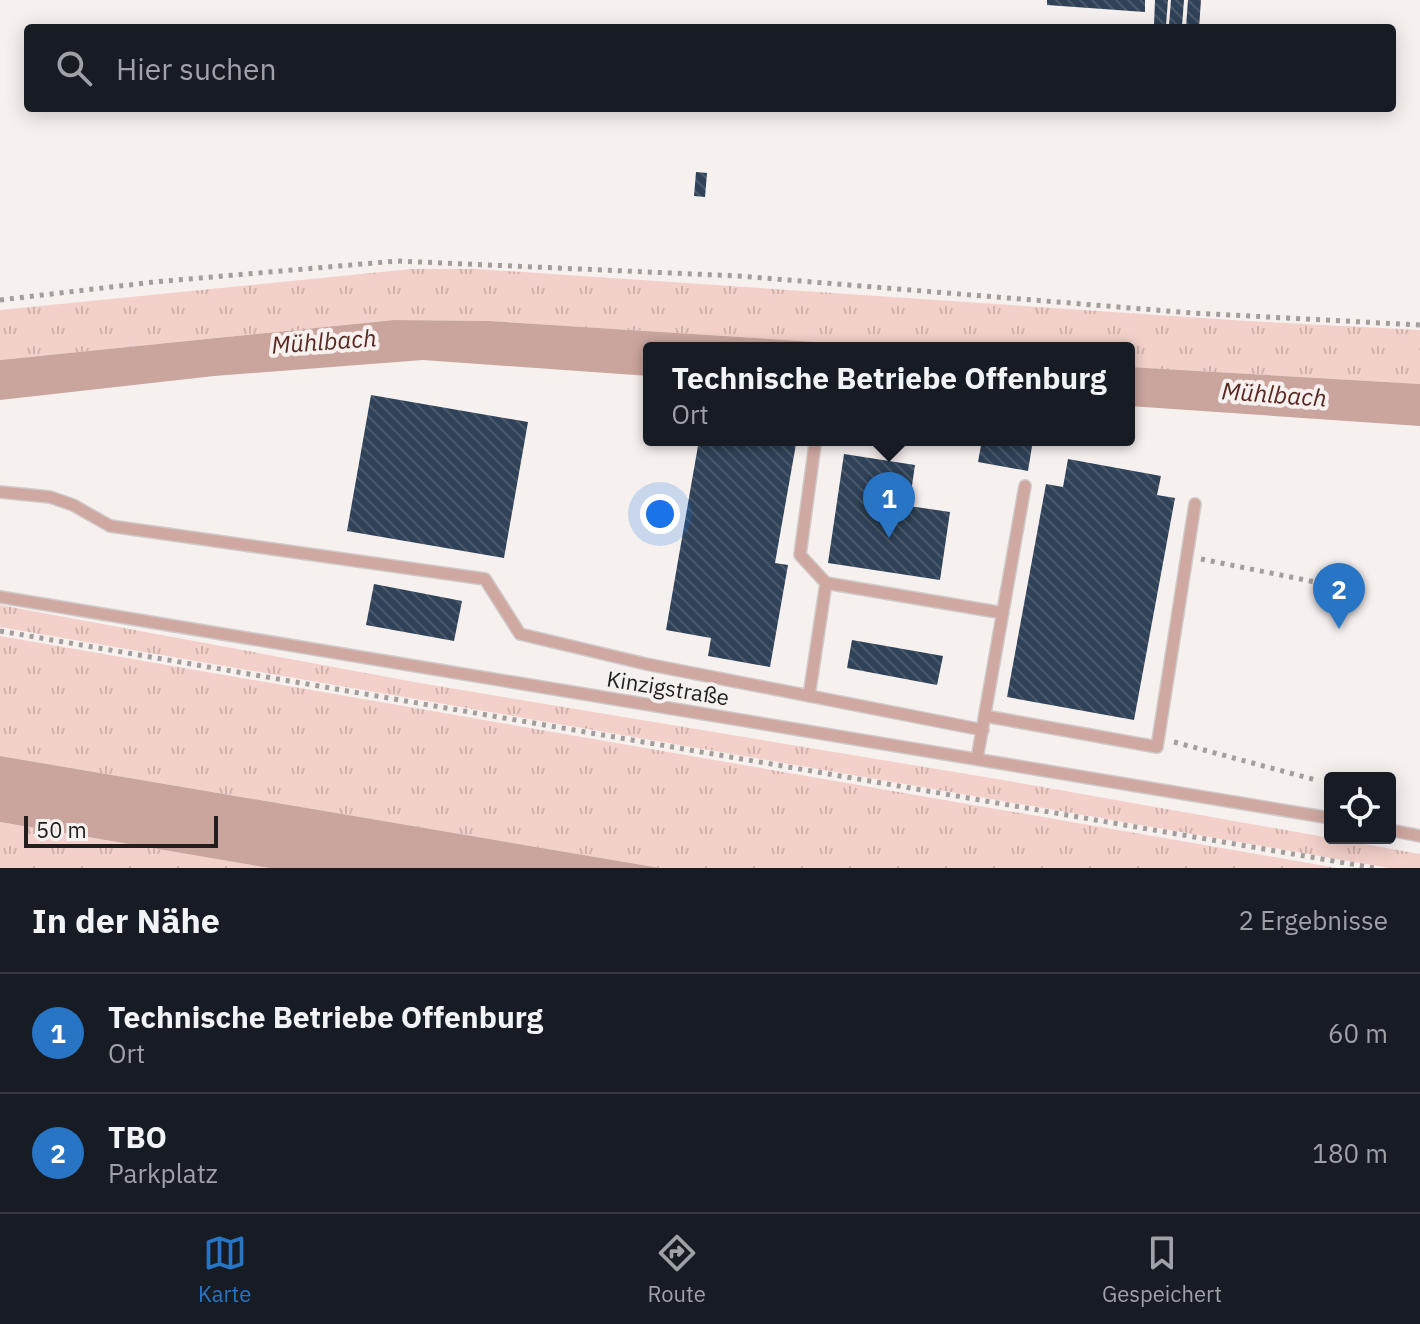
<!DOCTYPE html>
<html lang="de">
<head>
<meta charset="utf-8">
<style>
  :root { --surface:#171b24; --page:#20242c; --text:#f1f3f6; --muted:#9ea1a6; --line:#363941; --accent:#2775c4 }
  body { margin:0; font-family:"IBM Plex Sans",sans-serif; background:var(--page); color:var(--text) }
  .controls { position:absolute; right:24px; bottom:24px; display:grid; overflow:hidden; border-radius:8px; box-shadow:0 4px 20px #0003 }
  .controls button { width:72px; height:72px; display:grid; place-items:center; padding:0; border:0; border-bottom:2px solid var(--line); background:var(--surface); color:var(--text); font:40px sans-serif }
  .scale { position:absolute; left:24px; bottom:20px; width:194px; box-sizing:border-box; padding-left:8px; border:4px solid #221f1f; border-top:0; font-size:22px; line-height:28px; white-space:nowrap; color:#221f1f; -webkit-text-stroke:6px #f6f0ef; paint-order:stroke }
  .you { position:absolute; left:660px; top:514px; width:28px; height:28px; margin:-20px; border:6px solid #fff; border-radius:50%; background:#1a73e8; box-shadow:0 0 0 12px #1a73e833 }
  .badge { display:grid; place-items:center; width:52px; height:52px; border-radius:50%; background:var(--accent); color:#fff; font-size:26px; font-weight:700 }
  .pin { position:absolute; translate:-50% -66px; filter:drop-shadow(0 2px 4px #0008) }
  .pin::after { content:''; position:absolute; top:42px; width:28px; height:24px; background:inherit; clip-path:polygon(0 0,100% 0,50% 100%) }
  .popup { position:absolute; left:643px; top:342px; width:492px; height:104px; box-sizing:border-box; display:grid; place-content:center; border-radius:8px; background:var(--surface); filter:drop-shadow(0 2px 6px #0005); font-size:26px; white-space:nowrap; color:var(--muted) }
  .popup b { font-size:30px; color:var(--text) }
  .popup::after { content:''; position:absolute; left:50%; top:100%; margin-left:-16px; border:16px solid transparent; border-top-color:var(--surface) }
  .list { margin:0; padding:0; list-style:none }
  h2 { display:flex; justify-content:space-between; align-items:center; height:104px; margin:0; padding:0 32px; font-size:34px }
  h2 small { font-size:26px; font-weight:400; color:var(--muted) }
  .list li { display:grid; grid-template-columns:52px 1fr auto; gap:24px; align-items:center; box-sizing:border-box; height:120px; padding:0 32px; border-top:2px solid var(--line) }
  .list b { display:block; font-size:30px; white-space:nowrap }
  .list p { margin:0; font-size:26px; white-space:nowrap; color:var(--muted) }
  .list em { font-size:26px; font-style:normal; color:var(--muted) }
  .icon { flex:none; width:44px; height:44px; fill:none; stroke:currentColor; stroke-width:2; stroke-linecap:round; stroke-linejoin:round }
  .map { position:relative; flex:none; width:1420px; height:868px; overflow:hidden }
  .search { position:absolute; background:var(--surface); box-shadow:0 4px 20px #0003; left:24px; right:24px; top:24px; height:88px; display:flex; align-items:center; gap:20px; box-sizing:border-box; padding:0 28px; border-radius:8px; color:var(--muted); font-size:30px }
  .sheet { height:344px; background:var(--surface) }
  nav { display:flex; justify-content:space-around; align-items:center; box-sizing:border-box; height:112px; border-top:2px solid var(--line); background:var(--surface); font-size:22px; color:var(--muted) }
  nav a { display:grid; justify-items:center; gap:4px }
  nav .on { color:var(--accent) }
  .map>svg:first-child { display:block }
  .grass { fill:url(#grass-tufts) }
  .water { fill:#caa59e }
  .building { fill:url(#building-back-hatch) }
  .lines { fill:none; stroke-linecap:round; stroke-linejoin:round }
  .lane-casing { stroke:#d0caca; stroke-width:14 }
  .path { stroke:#a39e9d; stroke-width:5; stroke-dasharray:4 6; stroke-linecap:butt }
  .lane { stroke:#cfa8a1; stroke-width:11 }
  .labels { text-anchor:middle; stroke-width:8; stroke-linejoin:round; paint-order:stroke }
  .street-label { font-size:22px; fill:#221f1f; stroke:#f6f0ef }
  .water-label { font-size:24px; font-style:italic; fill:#5a2821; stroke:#f6f0ef }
</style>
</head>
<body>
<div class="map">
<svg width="1420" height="868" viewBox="0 0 1420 868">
  <defs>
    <pattern id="grass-tufts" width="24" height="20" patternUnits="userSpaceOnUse" patternTransform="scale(2)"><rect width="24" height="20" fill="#f3d0ca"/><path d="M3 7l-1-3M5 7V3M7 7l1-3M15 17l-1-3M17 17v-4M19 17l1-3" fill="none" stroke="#d0b2ad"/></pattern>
    <pattern id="building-back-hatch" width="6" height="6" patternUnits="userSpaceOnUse" patternTransform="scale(2)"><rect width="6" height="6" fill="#2f4258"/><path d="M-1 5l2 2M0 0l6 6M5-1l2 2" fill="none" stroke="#4b5a6c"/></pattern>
  </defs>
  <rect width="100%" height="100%" fill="#f6f0ef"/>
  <path class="grass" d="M411,269H478L1247,321L1420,330V384L1129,367V348H910L490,321L394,320L0,360V310Z
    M0,605L414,682L1015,782L1420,854V868H1389L0,627Z
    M0,636L1337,868H660L0,756Z
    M0,822L269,868H0Z"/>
  <path class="water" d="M394,320L490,321L910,348H649V376L423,360L214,376L0,400V360Z
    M1129,367L1420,384V426L1129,406Z
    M0,756L660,868H269L0,822Z"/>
  <path class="building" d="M1047,0H1145V12L1047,5Z
    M1155,0H1168L1166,25H1154Z
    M1171,0H1184L1182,26L1169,25Z
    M1188,0H1201L1199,28L1186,27Z
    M696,172L707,173L705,197L694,196Z
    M371,395L528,422L504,558L347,531Z
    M699,440H773L796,444L775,563L788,565L770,667L708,656L711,638L666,630Z
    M982,440H1033L1028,471L978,462Z
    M844,454L915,465L909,506L950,512L940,580L828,563Z
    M1068,459L1161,476L1157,495L1175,498L1134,720L1007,697L1046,484L1063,487Z
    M374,584L462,601L454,641L366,625Z
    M852,640L943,656L937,685L847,668Z"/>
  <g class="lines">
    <defs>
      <path id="lane" d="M815,444L800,555L826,583L1003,613
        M0,492L50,497L73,505L110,526L485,579L520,634L646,664L983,730
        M0,597L1330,818
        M809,696L826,583
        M985,716L1157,747L1195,504
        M977,759L1025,486
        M1390,830L1420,836"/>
    </defs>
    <use href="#lane" class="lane-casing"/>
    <path class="path" d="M0,300L154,282L397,261L739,276L1192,313L1420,325
      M1201,559L1345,588
      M0,631L1374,868
      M1174,742L1316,780"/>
    <use href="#lane" class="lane"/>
  </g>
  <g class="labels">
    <g class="street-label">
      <text transform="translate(668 688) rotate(9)" y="8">Kinzigstraße</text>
    </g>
    <g class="water-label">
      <text transform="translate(324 342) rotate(-4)" y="8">Mühlbach</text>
      <text transform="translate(1274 395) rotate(4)" y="8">Mühlbach</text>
    </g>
  </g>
</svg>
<div class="controls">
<button><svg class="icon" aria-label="locate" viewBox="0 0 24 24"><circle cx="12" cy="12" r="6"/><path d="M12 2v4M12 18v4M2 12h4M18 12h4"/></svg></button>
</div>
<div class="scale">50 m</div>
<div class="you"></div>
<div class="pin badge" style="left:889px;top:538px">1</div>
<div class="popup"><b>Technische Betriebe Offenburg</b>Ort</div>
<div class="pin badge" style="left:1339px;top:629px">2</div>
<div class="search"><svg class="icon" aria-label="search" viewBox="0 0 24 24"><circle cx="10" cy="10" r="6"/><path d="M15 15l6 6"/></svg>Hier suchen</div>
</div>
<section class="sheet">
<h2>In der Nähe<small>2 Ergebnisse</small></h2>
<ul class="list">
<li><span class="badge">1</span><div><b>Technische Betriebe Offenburg</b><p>Ort</p></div><em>60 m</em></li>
<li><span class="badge">2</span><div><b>TBO</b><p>Parkplatz</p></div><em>180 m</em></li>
</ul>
</section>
<nav>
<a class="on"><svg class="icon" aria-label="map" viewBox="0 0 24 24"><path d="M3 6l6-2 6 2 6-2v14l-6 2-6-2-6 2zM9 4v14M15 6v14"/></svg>Karte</a>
<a><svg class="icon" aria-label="directions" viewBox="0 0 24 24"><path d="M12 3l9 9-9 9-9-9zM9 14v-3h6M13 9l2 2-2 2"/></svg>Route</a>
<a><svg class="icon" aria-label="saved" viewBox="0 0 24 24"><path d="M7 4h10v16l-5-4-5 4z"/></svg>Gespeichert</a>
</nav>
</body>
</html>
